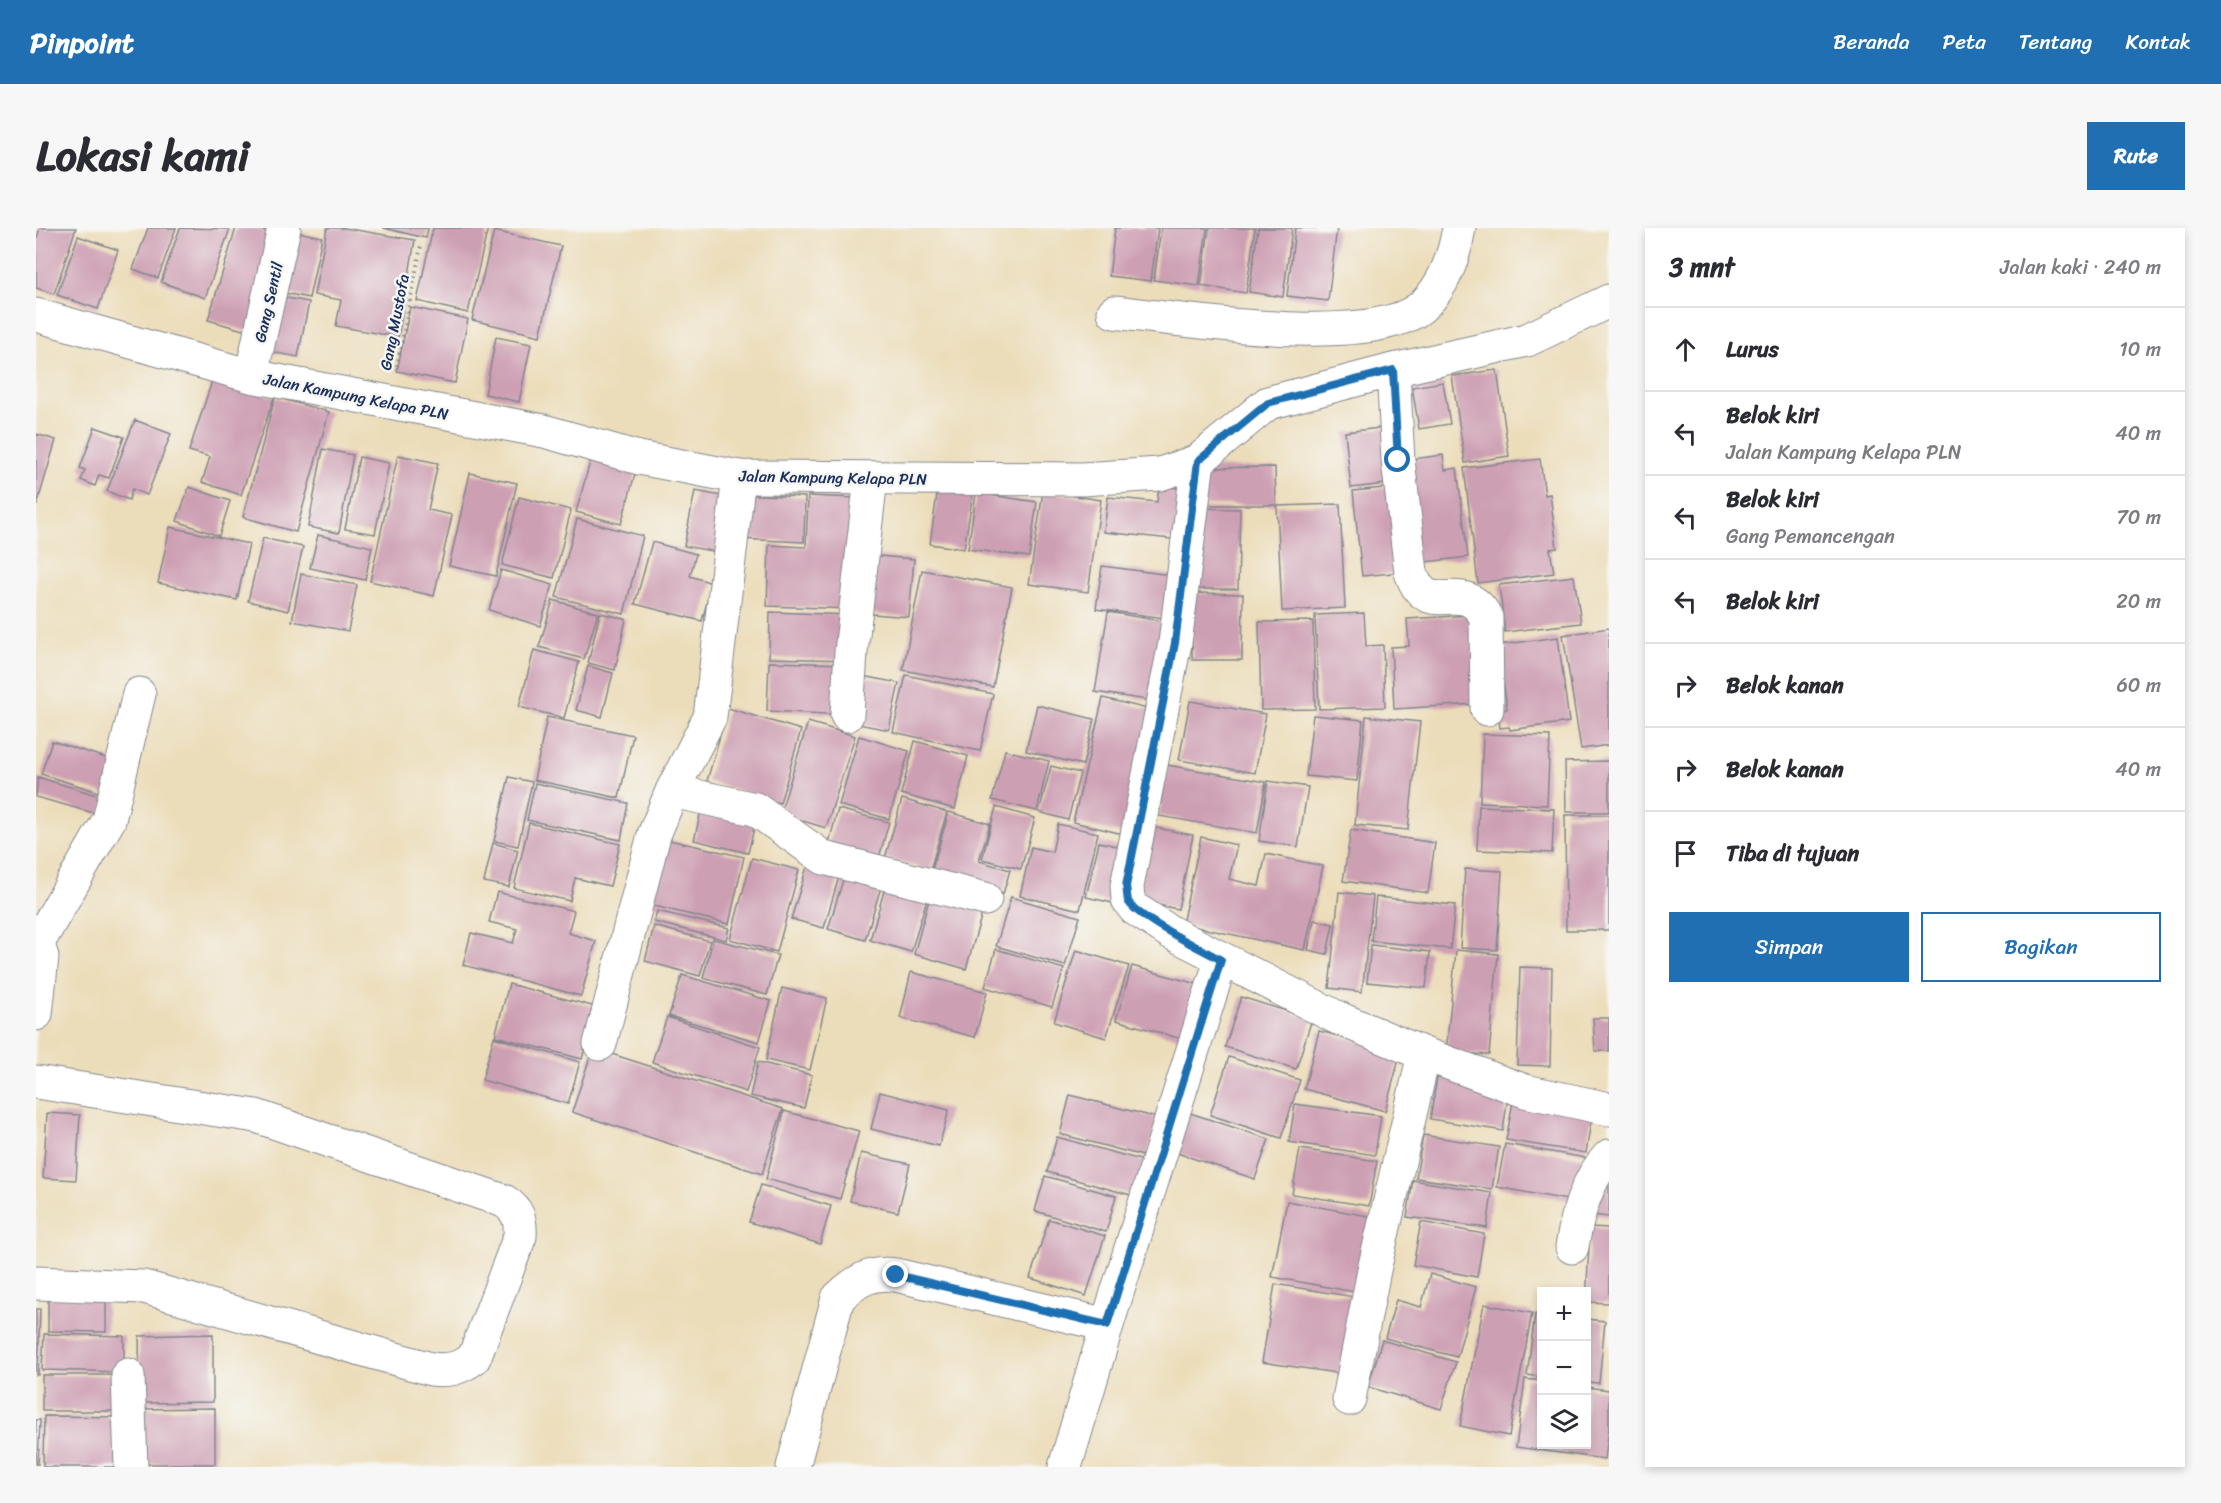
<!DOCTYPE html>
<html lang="id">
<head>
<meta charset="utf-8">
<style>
  :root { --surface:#fff; --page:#f7f7f7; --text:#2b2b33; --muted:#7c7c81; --line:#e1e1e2; --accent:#1f6fb2 }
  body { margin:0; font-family:Sriracha,sans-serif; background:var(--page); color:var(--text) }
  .controls { position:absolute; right:18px; bottom:18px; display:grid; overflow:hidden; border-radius:0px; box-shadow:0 3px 9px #0003 }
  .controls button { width:54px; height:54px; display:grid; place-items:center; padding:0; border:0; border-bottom:2px solid var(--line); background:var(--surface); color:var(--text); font:30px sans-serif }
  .stop { position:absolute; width:18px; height:18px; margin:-14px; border:4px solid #1f6fb2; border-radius:50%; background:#fff }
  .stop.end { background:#1f6fb2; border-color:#fff; box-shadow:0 2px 6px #0008 }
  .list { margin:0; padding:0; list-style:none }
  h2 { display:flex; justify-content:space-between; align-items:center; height:78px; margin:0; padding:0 24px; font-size:26px }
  h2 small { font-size:20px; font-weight:400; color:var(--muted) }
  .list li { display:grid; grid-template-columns:39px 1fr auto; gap:18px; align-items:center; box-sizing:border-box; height:84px; padding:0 24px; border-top:2px solid var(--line) }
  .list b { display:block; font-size:22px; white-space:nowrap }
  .list p { margin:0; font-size:20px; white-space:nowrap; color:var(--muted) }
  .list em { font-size:20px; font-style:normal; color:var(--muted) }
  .actions { display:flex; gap:12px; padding:18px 24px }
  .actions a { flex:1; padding:14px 0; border:2px solid var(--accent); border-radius:0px; text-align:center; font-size:21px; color:var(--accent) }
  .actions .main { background:var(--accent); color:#fff }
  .icon { flex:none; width:33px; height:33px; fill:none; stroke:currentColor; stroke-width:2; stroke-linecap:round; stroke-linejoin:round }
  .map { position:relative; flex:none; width:1573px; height:1239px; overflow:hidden; border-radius:0px }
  header { display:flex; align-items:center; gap:36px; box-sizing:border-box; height:84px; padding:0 30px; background:var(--accent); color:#fff }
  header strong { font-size:28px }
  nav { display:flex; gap:33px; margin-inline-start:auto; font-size:21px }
  .intro { display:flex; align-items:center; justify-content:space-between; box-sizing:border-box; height:144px; padding:0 36px }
  h1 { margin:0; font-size:42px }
  .button { padding:15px 27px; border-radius:0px; background:var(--accent); color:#fff; font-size:21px; font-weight:700 }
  main { display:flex; gap:36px; padding:0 36px }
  aside { flex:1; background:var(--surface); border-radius:0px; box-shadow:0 3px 9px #0003 }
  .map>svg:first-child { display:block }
  .building { fill:#cd9fb3 }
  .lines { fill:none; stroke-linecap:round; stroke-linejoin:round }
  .minor-casing { stroke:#84868c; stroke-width:35 }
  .tertiary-casing { stroke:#84868c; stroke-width:35 }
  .path { stroke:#84868c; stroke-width:4; stroke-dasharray:1.5 4.5; stroke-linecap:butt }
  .minor { stroke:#fff; stroke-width:33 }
  .tertiary { stroke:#fff; stroke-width:33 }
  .route { stroke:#1f6fb2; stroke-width:8 }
  .labels { text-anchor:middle; stroke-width:5; stroke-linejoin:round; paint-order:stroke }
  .street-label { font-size:16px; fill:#1b2f5e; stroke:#f6f6f2 }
</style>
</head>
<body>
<header>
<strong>Pinpoint</strong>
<nav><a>Beranda</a><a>Peta</a><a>Tentang</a><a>Kontak</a></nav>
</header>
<div class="intro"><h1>Lokasi kami</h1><a class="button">Rute</a></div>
<main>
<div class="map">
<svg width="1573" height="1239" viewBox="0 0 1573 1239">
  <rect width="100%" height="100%" fill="#f6f6f2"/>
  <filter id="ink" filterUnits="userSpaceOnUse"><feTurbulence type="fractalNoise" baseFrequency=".0167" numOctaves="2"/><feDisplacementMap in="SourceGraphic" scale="12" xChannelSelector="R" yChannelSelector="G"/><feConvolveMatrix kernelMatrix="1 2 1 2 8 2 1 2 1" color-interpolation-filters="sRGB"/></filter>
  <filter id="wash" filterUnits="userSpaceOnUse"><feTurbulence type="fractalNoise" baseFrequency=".008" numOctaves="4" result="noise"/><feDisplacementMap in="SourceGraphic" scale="24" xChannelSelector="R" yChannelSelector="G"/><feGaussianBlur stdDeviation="1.35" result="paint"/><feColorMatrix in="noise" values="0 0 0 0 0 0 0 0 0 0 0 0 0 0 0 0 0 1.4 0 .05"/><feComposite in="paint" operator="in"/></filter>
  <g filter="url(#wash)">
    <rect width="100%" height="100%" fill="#ecddba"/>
    <g id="blocks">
      <path class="building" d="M4,0H40L18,66L0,60V13Z
        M112,0H140L122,50L97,41Z
        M144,0L194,1L169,70L125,54Z
        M200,0H220L243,7L214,104L172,92Z
        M291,0H308L379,12L362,109L300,98L305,72L278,67Z
        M347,0H392L390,10Z
        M397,0H452L432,85L381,73Z
        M1079,0H1122L1115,53L1073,48Z
        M1125,0H1171L1163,58L1118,52Z
        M1173,0H1219L1210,65L1165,58Z
        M1222,0H1256L1247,69L1213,64Z
        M1259,0H1301L1292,73L1251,68Z
        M252,2L286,9L273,70L239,63Z
        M458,3L525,18L504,108L436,92Z
        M42,8L82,22L62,81L21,67Z
        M235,67L273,74L262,129L224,122Z
        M374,79L432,91L419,155L361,143Z
        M460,109L495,116L483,174L449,166Z
        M1461,142L1473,228L1429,235L1416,148Z
        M177,150L238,169L205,267L166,254L174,229L153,223Z
        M1407,154L1414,196L1383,201L1376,159Z
        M239,169L293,184L260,304L207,289Z
        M99,192L135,206L111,267L96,261L93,272L71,263Z
        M59,199L88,209L73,250L63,247L59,258L45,252L49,242L44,240Z
        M1352,199L1358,255L1315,260L1309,204Z
        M0,206L20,212L1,277H0Z
        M287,221L317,227L303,305L272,299Z
        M362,227L402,235L392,282L416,287L398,368L334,353Z
        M556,227L601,239L585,296L540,284Z
        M1407,227L1409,242L1421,240L1432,329L1381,335L1369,232Z
        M323,229L353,235L339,306L309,301Z
        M1504,231L1509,267L1514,266L1521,320L1514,321L1518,345L1442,355L1428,240Z
        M1239,239L1240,277H1165V240Z
        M434,245L481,255L460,348L413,338Z
        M1123,258L1150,261L1145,312L1068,304L1072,269L1121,274Z
        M153,259L194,273L183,308L141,293Z
        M902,259L937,265L928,321L894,316Z
        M1358,259L1367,344L1326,348L1317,263Z
        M659,263L697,270L686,325L648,318Z
        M1007,263L1065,272L1052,364L993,356Z
        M940,265L1001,274L993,329L932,321Z
        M703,266L769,269L768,314L701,311Z
        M772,268L819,270L815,381L731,378L733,317L770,319Z
        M483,269L535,282L518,350L466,337Z
        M1304,276L1309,380L1246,383L1241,278Z
        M1160,280L1204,281L1202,361H1159Z
        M541,291L607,308L588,386L520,369Z
        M134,299L213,316L201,372L122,355Z
        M282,307L336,319L329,352L274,340Z
        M227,310L267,319L252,383L212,373Z
        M616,314L660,326L654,348L676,355L666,393L599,376Z
        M830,327L878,331L873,389L825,385Z
        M1066,338L1142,348L1136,391L1060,381Z
        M465,342L517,357L504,398L453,382Z
        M886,342L976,359L957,459L867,442Z
        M265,346L321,357L312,403L256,393Z
        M1538,348L1545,395L1469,404L1463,357Z
        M1157,365L1207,366L1206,432H1156Z
        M517,372L562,385L548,431L503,419Z
        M734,384L815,387L813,432L733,430Z
        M1072,384L1138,395L1124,474L1059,464Z
        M564,385L590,391L579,442L552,435Z
        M1328,385L1330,418L1347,417L1349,479L1283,481L1279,387Z
        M1436,387L1441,476L1358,481L1355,419L1373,418L1371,391Z
        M1277,393L1279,481L1225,482L1223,394Z
        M1573,400V517L1545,521L1527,407Z
        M1522,409L1533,494L1474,502L1473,499L1464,500L1462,483L1471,481L1467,450L1457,451L1463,417Z
        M498,422L543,434L528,490L483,479Z
        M733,434L812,436L810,487L731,483Z
        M552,438L577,445L566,489L540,482Z
        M821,447L863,455L853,502L811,494Z
        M870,447L957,466L944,523L857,504Z
        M1067,470L1116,482L1087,606L1037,594Z
        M1154,473L1230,486L1219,545L1143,532Z
        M1001,477L1058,491L1047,537L990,523Z
        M692,480L765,502L744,575L671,553Z
        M1277,487L1327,492L1321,553L1270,548Z
        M1330,488L1384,494L1372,602L1319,597Z
        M511,489L597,507L583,570L498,552Z
        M772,494L819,508L790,600L744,586Z
        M1447,506L1514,508L1511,577L1444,574Z
        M823,508L873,523L853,591L803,577Z
        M16,513L83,534L72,567L5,546Z
        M879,513L932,528L919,581L865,566Z
        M969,522L1013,533L1001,583L956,572Z
        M1573,533V584H1530L1529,534Z
        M1131,537L1230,554L1221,605L1123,588Z
        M1015,538L1044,545L1032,592L1003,584Z
        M2,549L70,570L65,587L0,569Z
        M473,549L496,554L482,618L458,613Z
        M1232,553L1272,559L1262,619L1223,613Z
        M499,555L592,575L585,612L491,592Z
        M866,571L911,584L894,643L849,630Z
        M667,575L721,588L712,625L658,612Z
        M1443,578L1518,581L1516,625L1441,622Z
        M960,579L999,590L985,641L946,631Z
        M802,581L853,594L840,641L790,626Z
        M913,584L954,596L943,633L974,642L967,666L895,645Z
        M1529,587H1573V702H1530Z
        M493,595L584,616L574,658L539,650L534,673L478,660Z
        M1022,596L1062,605L1044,682L984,668L995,619L1016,624Z
        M1116,599L1157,607L1142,681L1101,673Z
        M1315,602L1399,615L1392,665L1307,653Z
        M1165,609L1201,617L1193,651L1223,658L1230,626L1287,638L1269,722L1146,696Z
        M629,611L708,629L693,696L614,677Z
        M1063,614L1089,620L1077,675L1050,669Z
        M457,615L482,622L473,659L448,654Z
        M774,629L806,638L788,700L755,691Z
        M716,630L763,642L741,724L694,711Z
        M811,639L848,649L829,712L792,701Z
        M1429,641L1466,643L1461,722L1424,720Z
        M852,649L894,661L875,724L834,712Z
        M896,661L949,675L930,741L878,726Z
        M461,664L538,683L532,705L560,713L545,768L427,737L435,705L477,715L481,701L453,694Z
        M1303,664L1337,668L1326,764L1293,760Z
        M975,669L1044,689L1029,738L960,718Z
        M1340,669L1419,677L1414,721L1335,713Z
        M621,683L693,700L690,712L618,694Z
        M1278,692L1297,696L1291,726L1272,722Z
        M618,698L674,713L664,748L609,733Z
        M677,711L742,727L731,767L667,750Z
        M1335,717L1394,724L1390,760L1331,754Z
        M960,721L1028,741L1016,779L949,759Z
        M1040,722L1093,738L1070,810L1018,794Z
        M1420,722L1462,726L1453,827L1410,824Z
        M1096,738L1161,756L1146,811L1080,792Z
        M1484,739L1516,740L1514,838L1481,837Z
        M875,744L951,764L939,809L864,790Z
        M646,747L735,773L723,814L633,788Z
        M473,756L560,779L546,831L459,808Z
        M746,760L791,770L774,842L730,832Z
        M1205,769L1276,791L1260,841L1189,819Z
        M631,789L724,819L710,864L616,834Z
        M1557,790H1573V823H1559Z
        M1283,803L1365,824L1349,883L1268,861Z
        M458,809L544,834L532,876L446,852Z
        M557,820L747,881L726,946L536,884Z
        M1193,829L1264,852L1245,910L1174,887Z
        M722,834L776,847L768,880L714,868Z
        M1401,850L1473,861L1467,903L1394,891Z
        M844,864L913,882L903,918L835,901Z
        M1034,867L1122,890L1111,929L1024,906Z
        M1478,868L1557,881L1550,925L1470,912Z
        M1259,876L1345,888L1339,927L1253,914Z
        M748,883L823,903L804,971L730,951Z
        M1148,883L1233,911L1219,951L1135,923Z
        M11,885L44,887L40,952L7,950Z
        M1387,907L1463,919L1456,961L1380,950Z
        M1021,909L1112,934L1102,969L1011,944Z
        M1469,916L1550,930L1542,974L1461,959Z
        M1264,921L1341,933L1333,978L1256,966Z
        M825,925L874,936L862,984L814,973Z
        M1009,948L1080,968L1070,1004L999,983Z
        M1377,952L1456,965L1451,1000L1371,989Z
        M1559,955L1573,957V989L1555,987Z
        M725,957L795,978L784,1016L713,994Z
        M1251,973L1338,989L1324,1065L1236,1049Z
        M1013,991L1069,1008L1050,1068L994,1050Z
        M1385,994L1448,1006L1441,1049L1377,1037Z
        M1554,999L1573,1000V1075L1550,1074Z
        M1394,1046L1440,1059L1421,1129L1349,1110L1360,1072L1385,1079Z
        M1239,1056L1319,1069L1307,1146L1226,1134Z
        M12,1070L70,1071V1104L12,1103Z
        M1448,1076L1496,1085L1473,1208L1424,1198Z
        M0,1081H4L2,1147H0Z
        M1499,1086L1506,1087V1149L1491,1147Z
        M1550,1091L1569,1093L1563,1155L1550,1154Z
        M8,1106L88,1108V1144L6,1142Z
        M177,1106V1174L104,1175L103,1108Z
        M1346,1112L1420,1134L1405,1181L1332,1159Z
        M6,1147H88V1183H6Z
        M1489,1151L1506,1153V1216H1550V1159L1573,1162V1201L1569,1231L1480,1219Z
        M179,1180V1236H105V1181Z
        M8,1188L90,1189V1239H7Z
        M0,1192H4L2,1236H0Z"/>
    </g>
  </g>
  <g filter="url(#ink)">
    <use href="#blocks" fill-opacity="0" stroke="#84868c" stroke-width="1.5"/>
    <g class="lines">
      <defs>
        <path id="minor" d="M1078,84C1145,91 1332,121 1384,80C1408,60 1418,30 1423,0
          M1357,142L1362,232L1375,344C1392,396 1425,345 1450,389L1451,481
          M215,148L248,0
          M1162,233L1139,415L1091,658L1092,672L1099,681L1134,704L1302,790L1388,826L1489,863L1573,881
          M811,487L815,424L835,250
          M636,563L719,581L788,630L949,671
          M0,710L6,729L0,786
          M3,713L73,592L103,466
          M564,816L618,607L636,563L674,489L703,249
          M0,854L220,888L468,973C482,982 485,991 484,1008L438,1130C423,1141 413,1143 395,1141L108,1059L0,1055
          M1536,1019C1541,987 1550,952 1573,928
          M92,1147L95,1239
          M1313,1171L1338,1042L1388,826
          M757,1239L802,1070C820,1053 835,1043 860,1047L1071,1097
          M1029,1239L1071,1097L1185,732"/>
        <path id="tertiary" d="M0,87L215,148L508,203L603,230L703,249L1046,251L1124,246L1162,233L1232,175L1357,142L1491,112L1573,73"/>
      </defs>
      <use href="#minor" class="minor-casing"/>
      <use href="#tertiary" class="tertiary-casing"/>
      <path class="path" d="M361,138L385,18"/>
      <use href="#minor" class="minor"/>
      <use href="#tertiary" class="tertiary"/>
    </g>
  </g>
  <g class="lines" filter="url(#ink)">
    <path class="route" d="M860,1047L1071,1097L1185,732C1166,721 1101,690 1092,673C1091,669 1091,663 1090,658L1139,415L1162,233L1232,175L1357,142L1362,232"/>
  </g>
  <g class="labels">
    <g class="street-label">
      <text transform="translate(232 74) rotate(-77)" y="6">Gang Sentil</text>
      <text transform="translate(358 94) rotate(-79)" y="6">Gang Mustofa</text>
      <text transform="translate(320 168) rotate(11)" y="6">Jalan Kampung Kelapa PLN</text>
      <text transform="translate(797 249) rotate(1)" y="6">Jalan Kampung Kelapa PLN</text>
    </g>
  </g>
</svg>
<div class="controls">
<button>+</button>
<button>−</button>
<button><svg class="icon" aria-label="layers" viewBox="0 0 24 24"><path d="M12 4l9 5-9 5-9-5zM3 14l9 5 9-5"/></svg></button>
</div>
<div class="stop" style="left:1362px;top:232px"></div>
<div class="stop end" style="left:860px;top:1047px"></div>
</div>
<aside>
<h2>3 mnt<small>Jalan kaki · 240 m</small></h2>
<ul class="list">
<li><svg class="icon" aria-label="ahead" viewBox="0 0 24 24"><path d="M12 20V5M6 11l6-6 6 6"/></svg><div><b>Lurus</b></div><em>10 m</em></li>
<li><svg class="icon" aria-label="left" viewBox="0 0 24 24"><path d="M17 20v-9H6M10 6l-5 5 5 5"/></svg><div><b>Belok kiri</b><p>Jalan Kampung Kelapa PLN</p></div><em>40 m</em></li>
<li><svg class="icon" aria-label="left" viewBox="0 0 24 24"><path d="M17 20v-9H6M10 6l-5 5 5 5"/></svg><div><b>Belok kiri</b><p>Gang Pemancengan</p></div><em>70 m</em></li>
<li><svg class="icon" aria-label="left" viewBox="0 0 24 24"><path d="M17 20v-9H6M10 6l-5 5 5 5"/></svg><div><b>Belok kiri</b></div><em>20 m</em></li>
<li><svg class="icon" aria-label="right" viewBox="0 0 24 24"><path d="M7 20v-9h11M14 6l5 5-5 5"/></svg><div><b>Belok kanan</b></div><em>60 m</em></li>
<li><svg class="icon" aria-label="right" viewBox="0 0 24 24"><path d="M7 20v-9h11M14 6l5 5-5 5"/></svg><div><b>Belok kanan</b></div><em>40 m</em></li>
<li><svg class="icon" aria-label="arrive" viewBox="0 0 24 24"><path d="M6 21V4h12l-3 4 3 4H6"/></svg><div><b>Tiba di tujuan</b></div></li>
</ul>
<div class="actions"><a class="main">Simpan</a><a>Bagikan</a></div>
</aside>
</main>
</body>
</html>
